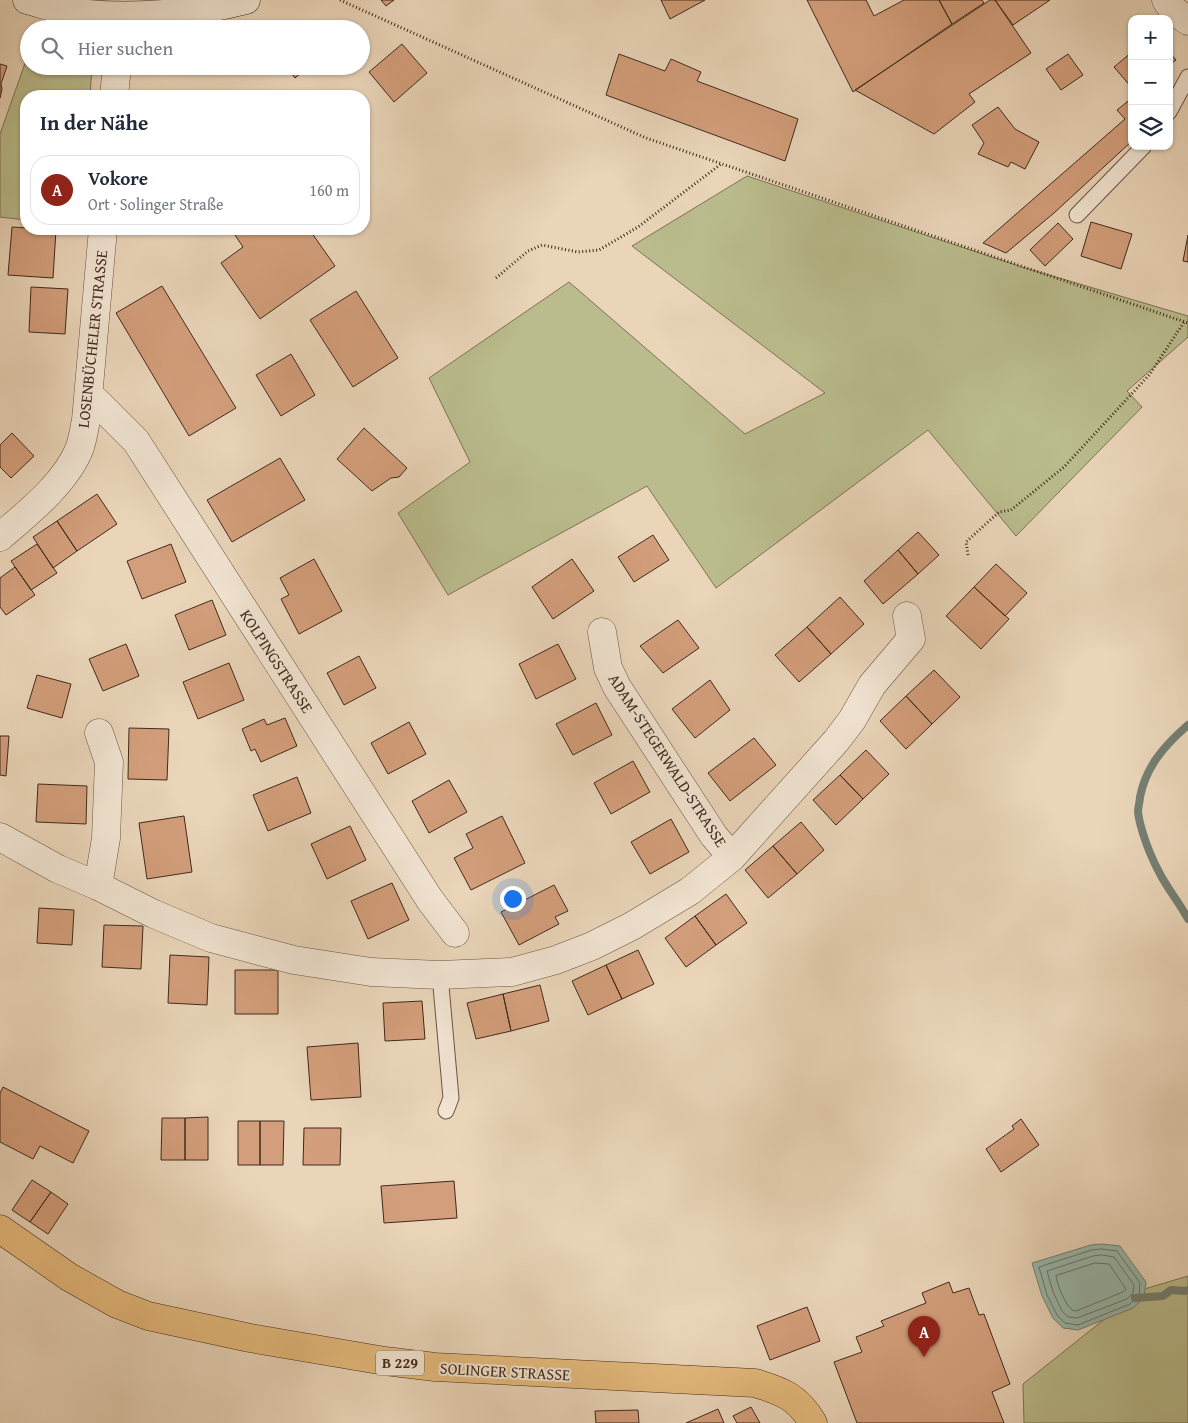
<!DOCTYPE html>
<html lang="de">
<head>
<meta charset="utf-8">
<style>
  :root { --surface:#fff; --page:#f2f2f3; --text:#1f2937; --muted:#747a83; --line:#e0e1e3; --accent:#8f2418 }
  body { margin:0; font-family:"Gentium Book Plus",serif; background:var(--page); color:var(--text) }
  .controls { position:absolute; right:15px; top:15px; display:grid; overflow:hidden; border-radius:10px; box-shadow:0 1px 4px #0004 }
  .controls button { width:45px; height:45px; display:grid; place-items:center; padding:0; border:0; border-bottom:1px solid var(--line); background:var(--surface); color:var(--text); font:25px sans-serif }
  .you { position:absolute; left:512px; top:898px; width:18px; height:18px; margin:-12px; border:4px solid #fff; border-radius:50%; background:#1a73e8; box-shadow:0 0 0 8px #1a73e833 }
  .badge { display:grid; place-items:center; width:32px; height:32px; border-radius:50%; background:var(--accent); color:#fff; font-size:16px; font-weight:700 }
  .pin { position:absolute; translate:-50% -41px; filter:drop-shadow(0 1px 2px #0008) }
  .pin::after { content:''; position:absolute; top:26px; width:18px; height:15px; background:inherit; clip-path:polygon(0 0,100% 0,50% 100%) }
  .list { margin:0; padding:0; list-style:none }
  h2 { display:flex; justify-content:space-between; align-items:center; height:65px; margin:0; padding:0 20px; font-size:21px }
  h2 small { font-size:16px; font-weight:400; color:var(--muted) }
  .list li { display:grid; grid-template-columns:32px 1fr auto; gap:15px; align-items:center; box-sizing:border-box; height:70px; margin:0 10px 10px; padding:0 10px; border:1px solid var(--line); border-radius:20px }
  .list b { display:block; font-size:19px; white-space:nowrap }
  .list p { margin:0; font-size:16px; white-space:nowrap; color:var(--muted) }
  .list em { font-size:16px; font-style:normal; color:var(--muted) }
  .icon { flex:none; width:28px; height:28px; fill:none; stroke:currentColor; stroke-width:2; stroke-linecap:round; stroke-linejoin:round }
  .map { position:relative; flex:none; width:1188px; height:1423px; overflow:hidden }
  .search { position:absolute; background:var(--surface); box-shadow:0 1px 4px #0004; left:20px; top:20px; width:350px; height:55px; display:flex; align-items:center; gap:12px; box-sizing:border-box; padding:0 18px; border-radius:28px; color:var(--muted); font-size:19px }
  .panel { position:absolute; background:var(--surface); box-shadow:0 1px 4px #0004; left:20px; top:90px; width:350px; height:145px; border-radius:20px }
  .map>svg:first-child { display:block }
  .green { fill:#babc8d; stroke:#7d7354 }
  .water { fill:#98b9ae; stroke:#758074 }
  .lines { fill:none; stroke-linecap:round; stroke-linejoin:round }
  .shore { stroke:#6c7265; stroke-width:1 }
  .stream { stroke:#758074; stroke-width:8 }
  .building { fill:#d39e7b; stroke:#402a1c }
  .service-casing { stroke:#6a5543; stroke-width:17 }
  .minor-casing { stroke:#6a5543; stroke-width:29 }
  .secondary-casing { stroke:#402a1c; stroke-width:29 }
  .primary-casing { stroke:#402a1c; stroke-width:29 }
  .path { stroke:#402a1c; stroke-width:3; stroke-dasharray:1 2.5; stroke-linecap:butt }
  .service { stroke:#f1e4d2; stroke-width:15 }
  .minor { stroke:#f1e4d2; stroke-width:28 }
  .secondary { stroke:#f1e4d2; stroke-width:28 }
  .primary { stroke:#e5ba7c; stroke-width:28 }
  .labels { text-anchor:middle; stroke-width:4; stroke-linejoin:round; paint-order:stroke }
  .shield { fill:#f1e4d2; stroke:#756253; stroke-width:1 }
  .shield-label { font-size:15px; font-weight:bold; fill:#402a1c }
  .street-label { font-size:16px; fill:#402a1c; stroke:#f1e4d2 }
</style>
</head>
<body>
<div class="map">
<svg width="1188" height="1423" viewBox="0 0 1188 1423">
  <rect width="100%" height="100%" fill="#ead5b9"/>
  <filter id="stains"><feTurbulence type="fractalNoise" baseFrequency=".004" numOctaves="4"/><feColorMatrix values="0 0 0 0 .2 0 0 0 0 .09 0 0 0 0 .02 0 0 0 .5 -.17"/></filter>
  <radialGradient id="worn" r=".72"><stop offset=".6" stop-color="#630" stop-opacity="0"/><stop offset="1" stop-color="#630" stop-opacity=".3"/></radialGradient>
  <path class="green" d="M29,52V66H92L90,96H26V220L0,217V134Z
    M747,176L1022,267L1188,316V337L1127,391L1142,407L1016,536L928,430L716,588L647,486L448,595L398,513L470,462L429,378L569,282L745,434L825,393L632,246Z
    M1188,1276V1423H1024L1023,1384L1141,1290Z"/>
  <path class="water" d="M1102,1244L1120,1246L1146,1282L1144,1298L1133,1308L1078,1330L1063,1328L1053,1318L1042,1296L1032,1263L1091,1245Z"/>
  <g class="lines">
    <path class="shore" d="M1102,1249L1117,1251L1140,1283L1139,1295L1130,1304L1078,1325L1065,1323L1057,1315L1047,1295L1039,1267L1092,1250Z
      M1102,1255L1114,1257L1134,1285L1133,1293L1127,1299L1077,1318L1068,1317L1062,1311L1053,1292L1047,1271L1093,1256Z
      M1095,1263L1109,1264L1126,1289L1123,1292L1076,1311L1072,1310C1064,1302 1058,1287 1056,1276Z"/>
    <path class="stream" d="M1188,725C1165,745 1146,766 1140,797C1140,801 1138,807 1138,812C1140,829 1150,855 1158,870C1166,887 1179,902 1188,919
      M1135,1298L1163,1296L1171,1290L1185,1291L1188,1290"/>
  </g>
  <path class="building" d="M381,0H394L386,6Z
    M661,0H705L670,19Z
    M807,0H866L874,16L904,0H939L952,24L853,92Z
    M939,0H982L984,3L952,24Z
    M990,0H995L1031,53L969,94L975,102L934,134L855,90Z
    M995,0H1050L1013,25Z
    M402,44L427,73L394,102L369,72Z
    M1132,52V88L1114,67Z
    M1169,52L1176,60L1169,65Z
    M619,54L665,71L671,59L701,72L697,81L798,119L785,161L606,95Z
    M1068,54L1083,75L1061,90L1046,69Z
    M0,64L7,66L1,84L2,89L0,98Z
    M286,66H309L295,78Z
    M1132,98V141L1054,213L1006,253L983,243L1125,119L1117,110Z
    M998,107L1015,129L1039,142L1025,169L1011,162L1008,167L978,154L984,143L972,125Z
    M1091,222L1132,234L1121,269L1081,256Z
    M1058,223L1073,239L1045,266L1030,250Z
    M12,227L56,230L53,278L8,275Z
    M231,229H309L335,266L260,319L221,263L243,247Z
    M1188,235V262L1183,261Z
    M162,286L236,408L189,436L116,313Z
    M31,287L68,289L65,334L29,332Z
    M356,291L398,358L353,387L310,320Z
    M291,354L315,395L281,416L256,375Z
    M364,428L407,468L399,477L391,478L372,491L337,459Z
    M12,433L34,456L11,478L0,467V445Z
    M280,458L305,500L232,542L207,500Z
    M97,494L117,524L77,551L57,521Z
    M57,521L77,551L53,568L33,537Z
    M918,532L939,555L918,574L898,550Z
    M653,535L669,560L634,582L618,557Z
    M37,544L57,573L31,590L11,561Z
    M171,544L186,582L142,599L127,561Z
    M898,550L918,574L883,604L864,581Z
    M314,559L342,611L299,634L281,599L289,595L280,578Z
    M572,559L594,591L553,619L532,587Z
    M996,564L1027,593L1005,616L974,587Z
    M15,567L35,595L6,615L0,607V578Z
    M974,587L1009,619L981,649L946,616Z
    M840,597L864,624L831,654L807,627Z
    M212,600L226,635L189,650L175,615Z
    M678,620L699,648L663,673L640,646Z
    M807,627L831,654L799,682L775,655Z
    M126,644L139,676L103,691L89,659Z
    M558,644L576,679L536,699L519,664Z
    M359,656L376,688L344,705L327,673Z
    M229,663L244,700L198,719L183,682Z
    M934,670L960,697L932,724L906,696Z
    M37,675L71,684L62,718L27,708Z
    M710,680L730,710L695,738L672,709Z
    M906,696L932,724L906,749L880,721Z
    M596,703L612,735L573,755L556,724Z
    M285,718L297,746L261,762L255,749L251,751L242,729L264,719L267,725Z
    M409,722L426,754L388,774L371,743Z
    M129,728L169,729L167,780L128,779Z
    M0,736H9L6,776L0,775Z
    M754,738L776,765L730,801L708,773Z
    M866,750L889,774L863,799L840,775Z
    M633,761L650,792L611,814L594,783Z
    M840,775L863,799L836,825L813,800Z
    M297,777L311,813L268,831L253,795Z
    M449,780L467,812L429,833L412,801Z
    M38,784L87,786L86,824L36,822Z
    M184,816L192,872L147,879L139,823Z
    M502,816L525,863L471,890L454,858L473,848L466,834Z
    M671,819L689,852L650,874L631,842Z
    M801,822L824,850L797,874L773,846Z
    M350,826L366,860L327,879L311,844Z
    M773,846L797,874L768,898L745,870Z
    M392,883L409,920L368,939L351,901Z
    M554,885L568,911L555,917L559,924L519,945L501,912Z
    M726,894L747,923L716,945L695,916Z
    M39,908L74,910L72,945L37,943Z
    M695,916L716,945L686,967L665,938Z
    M104,925L143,926L141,969L102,967Z
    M638,950L654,984L622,999L606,965Z
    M170,955L209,957L207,1005L168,1003Z
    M606,965L622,999L588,1015L572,981Z
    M235,970H278V1014H235Z
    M540,985L549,1021L511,1031L503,994Z
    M503,994L511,1031L476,1039L467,1003Z
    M422,1001L425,1039L385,1041L383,1003Z
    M358,1043L361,1097L311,1100L307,1047Z
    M3,1087L89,1131L73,1163L40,1146L33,1159L0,1142V1093Z
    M208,1117V1160H185V1118Z
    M162,1118H185V1160H161Z
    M1021,1119L1039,1145L1001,1172L986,1149L1014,1129L1012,1126Z
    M238,1121H260V1165H238Z
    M260,1121H284L283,1165H260Z
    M304,1128H341L340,1165H303Z
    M32,1180L51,1192L30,1222L12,1210Z
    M454,1181L457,1218L384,1223L381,1186Z
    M51,1192L68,1204L48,1234L30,1222Z
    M949,1282L953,1293L969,1288L979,1315L984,1314L1010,1384L992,1392L1004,1423H857L834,1362L862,1352L856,1337L884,1326L881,1321L926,1303L922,1293Z
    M807,1307L820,1341L770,1360L757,1326Z
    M751,1407L760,1423H737L733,1416Z
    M718,1409L724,1423H686Z
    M638,1410L639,1423H596L595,1411Z"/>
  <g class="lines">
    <defs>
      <path id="service" d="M1169,112L1188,77
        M1077,215L1144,146
        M440,975L451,1098L446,1111"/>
      <path id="minor" d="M1166,0L1172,9L1188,21
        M114,96L117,66
        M88,402L96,401L136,441L430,900L455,933
        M0,537C28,513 67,482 80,447C83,438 84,429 86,420L103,229
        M602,632L608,668L617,687L714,836L732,857
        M0,837L58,869L98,886L154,914L211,938L294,960L371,972L440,975L512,972L556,960L592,946L632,926L690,891L732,857L836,741L852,720L872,685L911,639L907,616
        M98,886L106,838L109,762L99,733"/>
      <path id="secondary" d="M27,0C42,4 57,9 71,12C127,20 192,14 246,0"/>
      <path id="primary" d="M0,1229L69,1277L117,1304L148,1316L250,1338L385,1361L435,1367L755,1383C782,1391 798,1397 813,1423"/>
    </defs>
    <use href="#service" class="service-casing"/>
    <use href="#minor" class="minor-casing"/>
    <use href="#secondary" class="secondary-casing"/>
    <use href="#primary" class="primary-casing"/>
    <path class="path" d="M340,0L646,138L1188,323
      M496,278L528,251L542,245L578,252L599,250L638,227L721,164
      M968,555L966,542L999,512L1011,510L1064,467L1150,374L1184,322"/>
    <use href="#service" class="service"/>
    <use href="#minor" class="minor"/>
    <use href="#secondary" class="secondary"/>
    <use href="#primary" class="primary"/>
  </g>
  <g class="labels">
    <rect class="shield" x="376" y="1350.5" width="48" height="25" rx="4"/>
    <g class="shield-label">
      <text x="400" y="1368">B 229</text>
    </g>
    <g class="street-label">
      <text transform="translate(92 339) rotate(-84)" y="6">LOSENBÜCHELER STRASSE</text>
      <text transform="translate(277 661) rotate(57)" y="6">KOLPINGSTRASSE</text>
      <text transform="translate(668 760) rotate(57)" y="6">ADAM-STEGERWALD-STRASSE</text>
      <text transform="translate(505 1371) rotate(3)" y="6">SOLINGER STRASSE</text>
    </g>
  </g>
  <rect width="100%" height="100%" filter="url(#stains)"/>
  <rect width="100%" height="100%" fill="url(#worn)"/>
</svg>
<div class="controls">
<button>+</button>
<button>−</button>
<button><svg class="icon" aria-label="layers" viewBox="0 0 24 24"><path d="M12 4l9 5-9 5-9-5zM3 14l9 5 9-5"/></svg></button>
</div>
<div class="you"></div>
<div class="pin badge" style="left:924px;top:1357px">A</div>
<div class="search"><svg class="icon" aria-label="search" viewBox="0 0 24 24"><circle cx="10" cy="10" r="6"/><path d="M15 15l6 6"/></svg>Hier suchen</div>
<section class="panel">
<h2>In der Nähe<small></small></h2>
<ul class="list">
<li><span class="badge">A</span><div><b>Vokore</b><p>Ort · Solinger Straße</p></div><em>160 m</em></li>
</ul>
</section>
</div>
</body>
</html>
